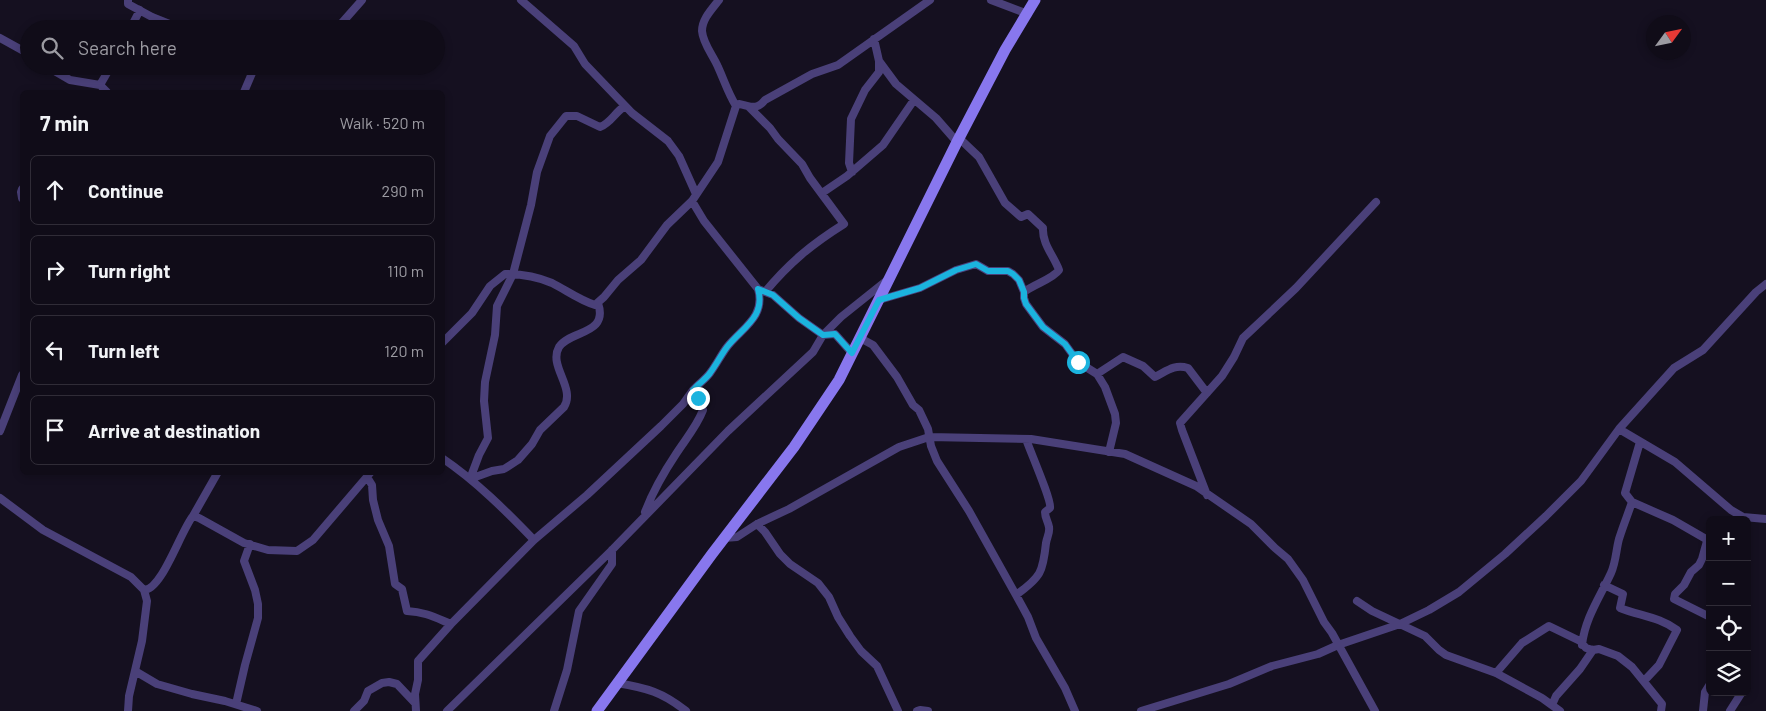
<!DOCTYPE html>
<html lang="en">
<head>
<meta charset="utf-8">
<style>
  :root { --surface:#100c18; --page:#191521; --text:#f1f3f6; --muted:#9c9ba2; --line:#302c37 }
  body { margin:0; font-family:Barlow,sans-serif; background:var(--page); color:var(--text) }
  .controls { position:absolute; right:15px; bottom:15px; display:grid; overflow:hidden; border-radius:8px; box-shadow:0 2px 8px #0003 }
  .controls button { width:45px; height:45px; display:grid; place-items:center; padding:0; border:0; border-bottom:1px solid var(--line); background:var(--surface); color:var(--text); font:25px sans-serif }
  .compass { position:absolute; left:1646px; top:15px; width:45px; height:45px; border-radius:50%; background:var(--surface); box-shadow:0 2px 8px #0003; rotate:57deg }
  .stop { position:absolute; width:15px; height:15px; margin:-11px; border:4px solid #1bb3de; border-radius:50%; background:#fff }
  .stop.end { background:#1bb3de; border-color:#fff; box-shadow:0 1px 5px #0008 }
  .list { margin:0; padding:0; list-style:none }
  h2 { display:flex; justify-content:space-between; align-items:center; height:65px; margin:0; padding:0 20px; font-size:21px }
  h2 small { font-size:16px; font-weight:400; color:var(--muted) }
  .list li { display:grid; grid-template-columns:32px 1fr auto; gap:15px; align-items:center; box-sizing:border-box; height:70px; margin:0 10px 10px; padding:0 10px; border:1px solid var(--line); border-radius:8px }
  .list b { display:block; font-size:19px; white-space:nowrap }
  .list em { font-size:16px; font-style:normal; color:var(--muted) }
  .icon { flex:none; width:28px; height:28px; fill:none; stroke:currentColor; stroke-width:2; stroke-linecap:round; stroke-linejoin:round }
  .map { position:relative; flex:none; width:1766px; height:711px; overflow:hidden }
  .search { position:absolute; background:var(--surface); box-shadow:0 2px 8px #0003; left:20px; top:20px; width:425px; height:55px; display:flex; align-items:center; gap:12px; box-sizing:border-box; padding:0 18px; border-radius:28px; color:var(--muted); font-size:19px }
  .panel { position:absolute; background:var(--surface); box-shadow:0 2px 8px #0003; left:20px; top:90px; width:425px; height:385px; border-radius:8px }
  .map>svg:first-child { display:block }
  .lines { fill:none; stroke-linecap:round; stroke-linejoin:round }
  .street { stroke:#4a4079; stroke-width:8 }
  .secondary { stroke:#87e; stroke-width:11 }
  .route { stroke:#1bb3de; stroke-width:6 }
</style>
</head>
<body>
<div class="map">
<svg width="1766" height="711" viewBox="0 0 1766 711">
  <rect width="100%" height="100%" fill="#151020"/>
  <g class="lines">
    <path class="street" d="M128,0V4L152,17L182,29
      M521,0L574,46L585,64L632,113L668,141L679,156L696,194
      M719,0C712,9 702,19 702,31C703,44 713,55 718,67C724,80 728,93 736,106
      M991,0L1028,14
      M130,29L140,10
      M242,29L292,24L316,28L328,25H340L362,0
      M0,38L29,54
      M874,39L879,61L896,84L936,118L957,142
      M46,66L70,80L100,85L107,92
      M100,85L111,66
      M244,92L255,66
      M749,107L770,128L778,139L802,164L810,178L844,224C812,244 789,263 765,292
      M959,138L979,157L1005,203L1021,217L1028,214L1043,228C1042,244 1054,256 1059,270C1053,279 1034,284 1024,292V298L1026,304L1043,327L1065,344L1078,362L1097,374L1105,387L1115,414L1116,423L1109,452
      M852,172L849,163L851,119L865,90L879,72V61
      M22,189L21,192L22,198
      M822,193L847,176L883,145L914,100
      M692,201L704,221L758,289L773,295L799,318L823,335L835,334L852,353
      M879,300L920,288L956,270L976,264L988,271H1008L1013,274L1019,280L1024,292
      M598,303C609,335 570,330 559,347C548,366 576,388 564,407L540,430L532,444L518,460L504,469L492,471L470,479L479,455L488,438L484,401L485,382L495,335L497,306L513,274L531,205L537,172L550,136L566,116H577L600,127C611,123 615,112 625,106
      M860,338L873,345L897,377L913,405L919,410L928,429L931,446L937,461L969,511L1016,595L1028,617L1036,638L1065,688L1075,711
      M442,343L472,313L490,286L505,274C520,274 538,277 552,283C566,290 579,300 595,305L604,297L618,280L641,260L667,225L692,201L718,162L736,106L739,104C751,106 756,111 765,100L812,74L838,65L930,0
      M1097,374L1123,357L1143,366L1155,377C1167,371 1174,364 1188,368L1207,393
      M1619,429L1675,462L1731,510L1743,517L1766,519
      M0,431L22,375
      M442,458C476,481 506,511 534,540
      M367,477L372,485L373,500L378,520L389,546L395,584L402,589L407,611C425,612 434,617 451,624
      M1207,495L1182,430L1180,423L1222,376L1234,357L1243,338L1296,288L1376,202
      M0,498L43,530L131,577L144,590L147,601L142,641L129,696L128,711
      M1632,502L1673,520L1706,539L1707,541L1702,559L1699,565L1691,572L1684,585L1675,594L1674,599L1710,617
      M645,512C653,491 664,472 676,454C685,440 697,426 703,410L693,390C698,384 706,379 710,373C716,365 721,355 727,347C742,328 766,317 758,289
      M193,516L218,472
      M757,524L765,532L780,554L790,564L818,583L829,597L838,617L850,636L861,651L877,666L898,711
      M724,538L737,537L757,524L789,509L899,447L929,437L1031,439L1125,454L1196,486L1251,524L1275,548L1288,559L1303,580L1324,622L1332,633L1375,711
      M1604,585L1623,594L1620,608C1640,616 1660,617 1677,630L1659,665L1644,681
      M144,590C162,590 181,530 193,516L199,518L244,543L268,550L297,551L313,540L371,472
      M1016,595C1041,577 1043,572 1046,543C1047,537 1050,533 1049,527C1048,521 1045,518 1045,512L1050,508C1052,501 1030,451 1026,439
      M1357,601L1372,611L1425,636L1439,650L1446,655L1496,673L1542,698L1560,711
      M1582,645C1585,618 1600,597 1611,573C1616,562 1616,550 1619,539C1623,526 1628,514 1632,502L1625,493L1640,442
      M135,671L157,684L192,694L225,701L257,711
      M1496,673L1522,643L1549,626L1580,641L1586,648L1593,650L1599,649L1618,656L1632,667L1662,704L1661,711
      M617,683C647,688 662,692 686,711
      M236,704L245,665L258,618V604L255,590L244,561L250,544
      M1552,705L1556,696L1580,669L1593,650
      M354,711L364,701L368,691L382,683L389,682L397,684L415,703
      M416,711L415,694L418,680V661L451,624L534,540L587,495L661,426L683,404L693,390
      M447,711L612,550L728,431L813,352L823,335L841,317L886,281
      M554,711L567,670L579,611L612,564V550
      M917,711L920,710L928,711
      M1141,711L1229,684L1272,666L1318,654L1338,645L1400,624L1429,610L1459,592L1505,554L1546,516L1581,481L1619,429L1674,368L1703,350L1756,292L1766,284
      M1703,711L1705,692L1710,684
      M1730,711L1742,692"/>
    <path class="secondary" d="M597,711L712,554L794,447L839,380L957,142L1005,50L1035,0"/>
  </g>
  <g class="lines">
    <path class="route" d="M698,398L693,390C698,384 706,379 710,373C716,365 721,355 727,347C742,328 766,317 758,289L773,295L799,318L823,335L835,334L852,353L879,300L920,288L956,270L976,264L988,271H1008L1013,274L1019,280L1024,292V298L1026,304L1043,327L1065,344L1078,362"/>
  </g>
</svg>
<div class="controls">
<button>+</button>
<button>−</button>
<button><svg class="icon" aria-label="locate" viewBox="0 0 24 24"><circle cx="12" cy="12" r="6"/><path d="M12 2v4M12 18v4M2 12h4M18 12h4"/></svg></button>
<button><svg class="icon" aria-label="layers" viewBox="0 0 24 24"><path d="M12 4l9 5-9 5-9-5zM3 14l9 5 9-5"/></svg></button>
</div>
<svg class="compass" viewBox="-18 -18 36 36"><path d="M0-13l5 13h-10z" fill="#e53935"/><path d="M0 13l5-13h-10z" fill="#9c9ba2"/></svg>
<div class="stop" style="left:1078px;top:362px"></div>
<div class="stop end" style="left:698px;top:398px"></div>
<div class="search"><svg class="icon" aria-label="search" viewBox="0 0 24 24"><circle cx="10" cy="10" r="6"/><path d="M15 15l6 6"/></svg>Search here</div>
<section class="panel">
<h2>7 min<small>Walk · 520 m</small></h2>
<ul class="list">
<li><svg class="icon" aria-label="ahead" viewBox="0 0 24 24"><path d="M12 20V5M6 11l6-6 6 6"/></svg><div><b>Continue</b></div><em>290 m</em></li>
<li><svg class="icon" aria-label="right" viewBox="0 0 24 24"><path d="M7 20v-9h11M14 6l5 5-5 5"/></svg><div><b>Turn right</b></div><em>110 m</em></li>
<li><svg class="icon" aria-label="left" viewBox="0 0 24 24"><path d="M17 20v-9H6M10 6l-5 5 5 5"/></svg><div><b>Turn left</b></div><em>120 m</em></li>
<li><svg class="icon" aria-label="arrive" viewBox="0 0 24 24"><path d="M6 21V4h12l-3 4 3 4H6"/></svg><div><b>Arrive at destination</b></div></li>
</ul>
</section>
</div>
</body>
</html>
